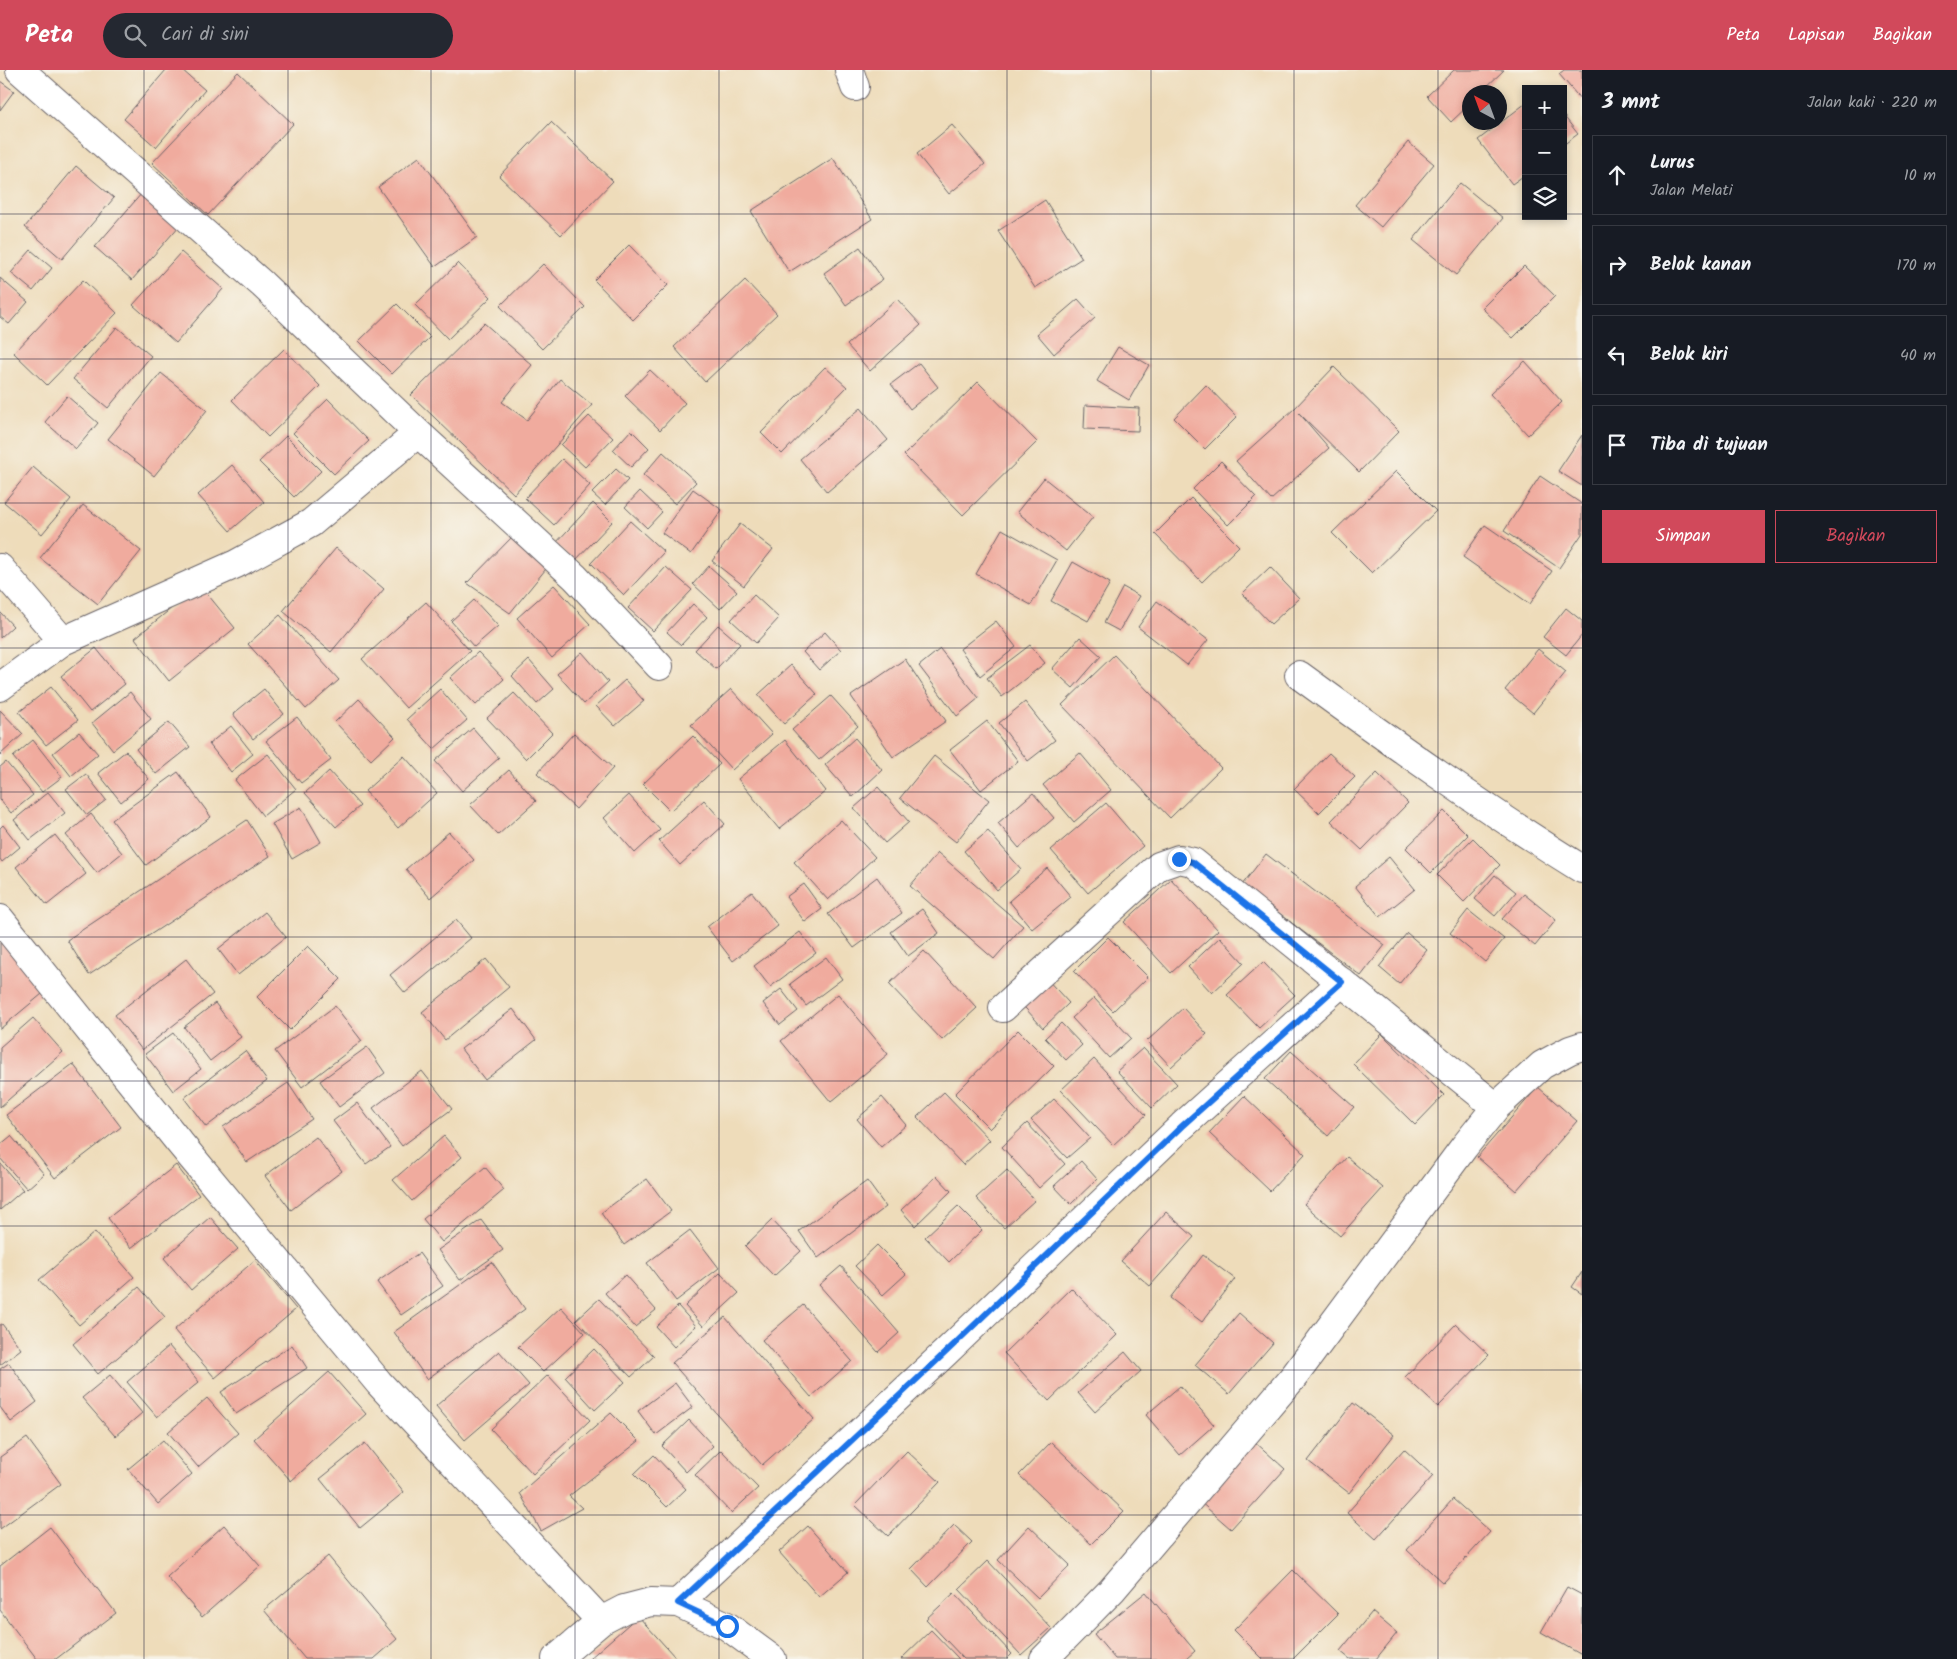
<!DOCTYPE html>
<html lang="id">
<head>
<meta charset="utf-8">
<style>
  :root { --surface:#171b24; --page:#242831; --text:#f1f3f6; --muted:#9ea1a6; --line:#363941; --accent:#d1495b }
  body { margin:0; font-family:Kalam,sans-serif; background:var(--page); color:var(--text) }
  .controls { position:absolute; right:15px; top:15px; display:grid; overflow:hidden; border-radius:0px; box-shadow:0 2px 8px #0003 }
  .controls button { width:45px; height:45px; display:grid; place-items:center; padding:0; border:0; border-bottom:1px solid var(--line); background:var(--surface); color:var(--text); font:25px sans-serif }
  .compass { position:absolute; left:1462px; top:15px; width:45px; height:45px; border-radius:50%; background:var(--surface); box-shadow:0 2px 8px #0003; rotate:319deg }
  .stop { position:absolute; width:15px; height:15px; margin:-11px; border:4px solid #1a73e8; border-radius:50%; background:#fff }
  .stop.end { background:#1a73e8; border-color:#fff; box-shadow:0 1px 5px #0008 }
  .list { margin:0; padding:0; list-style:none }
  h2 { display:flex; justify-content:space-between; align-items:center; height:65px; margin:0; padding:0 20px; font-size:21px }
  h2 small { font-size:16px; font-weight:400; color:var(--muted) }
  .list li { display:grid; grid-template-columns:32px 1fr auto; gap:15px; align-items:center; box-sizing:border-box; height:80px; margin:0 10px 10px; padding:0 10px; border:1px solid var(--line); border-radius:0px }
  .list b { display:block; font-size:19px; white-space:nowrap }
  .list p { margin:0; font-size:16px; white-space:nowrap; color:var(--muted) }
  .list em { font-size:16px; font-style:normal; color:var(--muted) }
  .actions { display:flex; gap:10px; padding:15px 20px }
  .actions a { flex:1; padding:11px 0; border:1px solid var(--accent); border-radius:0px; text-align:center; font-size:18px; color:var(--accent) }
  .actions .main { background:var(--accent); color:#fff }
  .icon { flex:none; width:28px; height:28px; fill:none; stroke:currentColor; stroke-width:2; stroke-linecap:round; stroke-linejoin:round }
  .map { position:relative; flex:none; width:1582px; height:1589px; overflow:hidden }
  header { display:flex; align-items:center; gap:30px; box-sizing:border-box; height:70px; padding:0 25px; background:var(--accent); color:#fff }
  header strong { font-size:24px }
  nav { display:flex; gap:28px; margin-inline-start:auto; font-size:18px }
  .search { width:350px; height:45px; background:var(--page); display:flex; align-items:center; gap:12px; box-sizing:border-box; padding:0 18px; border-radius:28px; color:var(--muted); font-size:19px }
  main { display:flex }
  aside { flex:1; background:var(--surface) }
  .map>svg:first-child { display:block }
  .building { fill:#f0ab9e }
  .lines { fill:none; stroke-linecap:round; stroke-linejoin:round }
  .minor-casing { stroke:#696367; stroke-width:30 }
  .minor { stroke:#fff; stroke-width:28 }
  .route { stroke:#1a73e8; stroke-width:6 }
  .grid { fill:none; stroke:#22223b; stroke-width:1; stroke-opacity:0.55 }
</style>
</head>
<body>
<header>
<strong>Peta</strong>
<div class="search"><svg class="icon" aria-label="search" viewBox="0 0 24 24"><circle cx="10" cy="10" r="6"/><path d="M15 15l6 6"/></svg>Cari di sini</div>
<nav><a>Peta</a><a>Lapisan</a><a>Bagikan</a></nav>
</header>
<main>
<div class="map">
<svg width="1582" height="1589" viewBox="0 0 1582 1589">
  <rect width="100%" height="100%" fill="#f7f3e8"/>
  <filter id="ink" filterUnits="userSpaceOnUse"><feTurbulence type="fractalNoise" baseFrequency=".02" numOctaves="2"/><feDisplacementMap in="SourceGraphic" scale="10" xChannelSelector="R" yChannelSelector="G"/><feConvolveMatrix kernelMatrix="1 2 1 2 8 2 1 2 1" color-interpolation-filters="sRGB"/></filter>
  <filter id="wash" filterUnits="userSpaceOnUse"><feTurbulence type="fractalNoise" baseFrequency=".0096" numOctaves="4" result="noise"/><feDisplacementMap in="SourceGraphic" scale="20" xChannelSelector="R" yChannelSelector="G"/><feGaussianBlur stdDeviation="1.12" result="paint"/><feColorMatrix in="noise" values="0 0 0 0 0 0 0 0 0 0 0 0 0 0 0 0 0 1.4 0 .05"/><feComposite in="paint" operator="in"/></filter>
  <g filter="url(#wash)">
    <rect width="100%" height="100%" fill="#eedcba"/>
    <g id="blocks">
      <path class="building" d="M166,0H182L205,20L156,77L124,49Z
        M1454,0H1504L1481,22H1470V34L1451,52L1427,26Z
        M1564,0H1582V31L1559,4Z
        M238,2L293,54L208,145L152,93Z
        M0,11L14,21L0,40Z
        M1526,33V104L1512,114L1478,70Z
        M1563,45L1578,64L1563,75Z
        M551,52L613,111L561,165L499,106Z
        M952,55L985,94L949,124L917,84Z
        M1408,72L1434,94L1381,157L1355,135Z
        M419,87L477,167L435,197L378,117Z
        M833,88L872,149L789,202L751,141Z
        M76,96L114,128L62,189L25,157Z
        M1460,113L1503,148L1456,205L1413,170Z
        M142,123L180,155L132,210L95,177Z
        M1045,130L1082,188L1035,218L998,161Z
        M629,175L668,215L633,250L594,210Z
        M860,177L883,209L846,235L824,203Z
        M31,180L52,198L33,221L11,203Z
        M181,182L223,219L176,273L133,235Z
        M458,193L491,227L448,269L415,235Z
        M543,194L585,237L542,279L500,236Z
        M1524,196L1555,226L1513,268L1482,238Z
        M0,208L28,232L9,254L0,247Z
        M83,210L117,243L47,315L14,283Z
        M745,210L777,244L705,312L674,277Z
        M897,229L921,255L870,301L847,275Z
        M1078,229L1095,248L1054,284L1037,264Z
        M397,234L430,267L392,304L359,271Z
        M484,253L532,295L502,332L527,350L560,309L592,335L514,424L411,325Z
        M117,257L151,286L108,338L73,309Z
        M1118,277L1149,295L1129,330L1097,311Z
        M284,279L320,316L268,367L232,330Z
        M1525,291L1562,332L1528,365L1490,324Z
        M919,293L938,317L910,339L891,314Z
        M825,297L847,317L782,384L761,363Z
        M1334,297L1399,361L1359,402L1299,343L1329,378L1271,430L1236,391L1294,339Z
        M650,300L685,333L660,360L625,326Z
        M161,303L207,340L154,406L108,369Z
        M978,312L1037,372L963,445L904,385Z
        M1206,315L1237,347L1205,379L1174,348Z
        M67,326L98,353L76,379L45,352Z
        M328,329L369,371L334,404L293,363Z
        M1085,335L1139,338L1138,361L1084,359Z
        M861,338L888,370L827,422L800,389Z
        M589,346L613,368L585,397L561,375Z
        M631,360L649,378L631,397L613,380Z
        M1582,365V416L1558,401Z
        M286,366L321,401L294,427L259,392Z
        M663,382L696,412L675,434L643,405Z
        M562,389L590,415L554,455L525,428Z
        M1221,391L1256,427L1228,455L1193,419Z
        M232,395L264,432L230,461L198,425Z
        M33,397L71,429L42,464L4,432Z
        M616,399L628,410L605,435L592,423Z
        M1396,401L1436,441L1372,503L1332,463Z
        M1540,406L1582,434V464L1559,498L1504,461Z
        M1044,408L1093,447L1066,481L1017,442Z
        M693,419L722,440L691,484L662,463Z
        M640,421L662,442L647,458L625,437Z
        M1191,428L1239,476L1202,512L1155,464Z
        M593,433L612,452L574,492L555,474Z
        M83,435L141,481L98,534L40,488Z
        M630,451L664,482L624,525L591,493Z
        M740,454L773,479L744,516L712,491Z
        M1485,455L1552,501L1530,534L1463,487Z
        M1002,459L1057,490L1031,535L976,504Z
        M515,464L550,494L510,543L467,513Z
        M336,478L384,519L331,582L283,541Z
        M1073,492L1110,513L1088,551L1051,531Z
        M709,496L737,521L720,539L693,514Z
        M666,497L692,520L653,561L628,538Z
        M1270,497L1299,528L1271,554L1242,524Z
        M200,515L235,558L169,611L135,568Z
        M554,515L590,554L552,588L517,548Z
        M1123,517L1139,526L1119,561L1104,553Z
        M754,525L779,548L756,573L731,550Z
        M474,530L498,556L474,577L451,551Z
        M1157,531L1208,570L1187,595L1138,557Z
        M426,532L470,581L406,638L362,589Z
        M693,534L707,547L681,575L667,562Z
        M1566,538L1582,551V565L1566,585L1543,567Z
        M0,542L13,556L0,568Z
        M280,545L339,610L306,639L248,574Z
        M996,551L1016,577L980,606L960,579Z
        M718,555L740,574L716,599L695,580Z
        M825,562L841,580L819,600L803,582Z
        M1080,567L1101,586L1073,618L1052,599Z
        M1030,575L1045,593L1002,627L987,608Z
        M96,578L125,614L90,642L61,606Z
        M940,579L979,628L957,646L919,596Z
        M1538,579L1566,602L1533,643L1505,620Z
        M478,582L504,609L476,635L450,608Z
        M582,582L608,612L584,634L557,604Z
        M1114,585L1221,698L1170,748L1062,635Z
        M905,589L946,651L893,687L851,626Z
        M529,590L554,619L537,634L512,606Z
        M791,595L817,624L784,654L758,625Z
        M625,610L644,631L615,656L596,636Z
        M51,617L78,650L46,675L19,642Z
        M264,619L284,644L253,669L233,644Z
        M440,619L467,650L434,679L407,649Z
        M731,619L772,664L732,700L691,655Z
        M130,622L151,649L113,680L92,653Z
        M514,623L552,663L526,689L487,648Z
        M831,626L858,656L819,690L792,660Z
        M359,629L395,667L371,690L335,652Z
        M1025,632L1055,670L1028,691L999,653Z
        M0,640L23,664L0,685Z
        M297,647L331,690L301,713L266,671Z
        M987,651L1018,691L981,720L950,680Z
        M169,652L190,677L156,704L136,679Z
        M231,656L253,684L231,702L209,674Z
        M473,658L499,688L462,721L435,691Z
        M79,662L98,684L71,706L53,683Z
        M574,663L613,698L576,739L537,703Z
        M693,666L720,694L670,741L643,714Z
        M855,668L882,700L853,727L825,695Z
        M33,670L62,707L42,722L13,687Z
        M785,670L826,721L779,759L738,709Z
        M126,681L149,709L121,732L98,703Z
        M1080,683L1111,720L1074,752L1043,715Z
        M1329,683L1355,707L1319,743L1294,719Z
        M268,684L296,719L263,746L235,710Z
        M404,686L437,723L398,758L365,721Z
        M934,686L989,730L956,772L900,728Z
        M6,692L33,725L11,743L0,730V697Z
        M509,700L536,731L498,765L470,735Z
        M329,701L360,736L336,757L305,723Z
        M178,702L211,747L146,795L112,750Z
        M1377,703L1408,733L1362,780L1331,751Z
        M86,704L106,730L87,745L66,719Z
        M878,717L909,752L885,773L854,738Z
        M48,722L65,743L30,770L14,750Z
        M1033,723L1054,748L1019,778L998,753Z
        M629,725L660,760L635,783L604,748Z
        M704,730L725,754L680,795L659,771Z
        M1106,733L1143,776L1088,823L1051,780Z
        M301,737L321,772L292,789L272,754Z
        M1444,741L1468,765L1431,803L1406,778Z
        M91,744L122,783L97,803L66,765Z
        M247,750L270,786L89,905L67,870Z
        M841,750L875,787L828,830L794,792Z
        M3,755L20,777L2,792L0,789V758Z
        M988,761L1021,799L997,820L964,781Z
        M449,762L474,790L430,828L406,799Z
        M55,765L86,804L47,835L16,797Z
        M1473,768L1500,795L1464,832L1437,805Z
        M938,783L1023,856L994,889L910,816Z
        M1266,784L1385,875L1361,906L1242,815Z
        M1389,787L1415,819L1380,847L1355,816Z
        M1047,798L1071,827L1032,859L1009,831Z
        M1495,805L1516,822L1495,846L1475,829Z
        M877,807L902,843L854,878L828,844Z
        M1171,809L1218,860L1171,903L1124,852Z
        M804,814L822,839L805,852L786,827Z
        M752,822L778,856L733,891L707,857Z
        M1524,824L1556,850L1535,876L1502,849Z
        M922,839L939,863L908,886L891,862Z
        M1468,840L1504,869L1485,892L1450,863Z
        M265,842L286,867L238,905L218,879Z
        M456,850L471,868L405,923L390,905Z
        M800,862L816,883L770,917L754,896Z
        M1407,863L1427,880L1399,914L1379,897Z
        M1108,867L1148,907L1113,941L1074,901Z
        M1220,867L1244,893L1212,923L1188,897Z
        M6,868L48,919L0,959V873Z
        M308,876L341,909L290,960L257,927Z
        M924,881L977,938L942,970L889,914Z
        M826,887L842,909L806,936L790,914Z
        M186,889L213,924L142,980L115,945Z
        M486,889L509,917L445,970L422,942Z
        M1263,892L1295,925L1259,958L1227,925Z
        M1044,906L1069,933L1043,958L1018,930Z
        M781,919L798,941L780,955L763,933Z
        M838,924L888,984L831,1032L781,971Z
        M1094,928L1131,968L1109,988L1072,948Z
        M215,933L241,967L210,991L184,957Z
        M335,936L362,971L302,1017L275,981Z
        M1183,938L1207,964L1171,997L1147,971Z
        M513,939L536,970L485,1010L461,979Z
        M33,948L63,982L0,1037V977Z
        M1061,953L1082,975L1066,990L1045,968Z
        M1018,960L1054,996L990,1059L955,1024Z
        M173,963L201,999L173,1021L145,984Z
        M1382,964L1444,1025L1415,1055L1353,994Z
        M367,977L385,1003L339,1037L320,1011Z
        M1143,978L1177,1014L1152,1038L1117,1001Z
        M245,981L267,1011L206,1057L184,1028Z
        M1291,981L1354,1037L1328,1066L1265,1009Z
        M1094,989L1146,1045L1113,1075L1061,1020Z
        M73,994L121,1057L55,1108L6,1045Z
        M422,1001L452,1039L402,1076L373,1038Z
        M288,1013L312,1049L247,1092L223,1057Z
        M1538,1017L1577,1051L1516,1121L1477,1087Z
        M944,1022L990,1070L963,1095L917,1047Z
        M1244,1026L1305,1084L1270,1121L1209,1063Z
        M882,1027L906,1055L881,1077L857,1049Z
        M1054,1029L1090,1068L1067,1088L1031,1050Z
        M357,1033L390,1077L366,1094L333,1051Z
        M1027,1053L1065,1094L1039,1118L1002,1077Z
        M11,1066L44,1104L27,1119L0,1088V1075Z
        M444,1066L462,1087L412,1131L393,1110Z
        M316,1067L342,1101L291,1140L265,1106Z
        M1347,1087L1383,1118L1340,1166L1304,1134Z
        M1081,1091L1097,1109L1071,1134L1054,1116Z
        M0,1093L23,1120L0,1140Z
        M176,1095L199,1125L131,1178L108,1148Z
        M485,1097L504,1120L442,1172L423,1149Z
        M1007,1100L1035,1130L1004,1158L976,1128Z
        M937,1106L951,1121L915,1156L901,1140Z
        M647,1109L671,1141L624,1175L601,1143Z
        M867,1111L886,1137L818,1188L799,1161Z
        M958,1136L982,1160L949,1192L925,1167Z
        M1166,1142L1194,1167L1150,1216L1121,1191Z
        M210,1147L238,1179L191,1220L164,1188Z
        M481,1150L503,1180L460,1210L438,1180Z
        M772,1150L801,1181L774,1206L745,1176Z
        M690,1160L719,1198L676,1231L647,1193Z
        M95,1162L134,1207L79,1255L39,1210Z
        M877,1175L906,1204L883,1225L855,1196Z
        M419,1183L443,1216L401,1245L377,1212Z
        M1203,1185L1235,1209L1202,1252L1170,1228Z
        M255,1190L296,1239L215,1308L174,1260Z
        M492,1192L525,1239L427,1309L394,1262Z
        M841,1196L899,1263L878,1282L819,1215Z
        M1582,1202V1224L1572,1217Z
        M720,1203L739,1223L703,1256L685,1236Z
        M625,1205L656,1240L635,1257L605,1223Z
        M139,1217L165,1247L98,1304L73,1274Z
        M1071,1218L1117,1265L1049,1331L1004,1283Z
        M599,1229L654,1286L631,1307L576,1250Z
        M803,1235L852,1291L811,1327L762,1270Z
        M678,1236L696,1256L674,1277L656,1257Z
        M561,1237L585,1263L543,1302L518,1277Z
        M1239,1243L1273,1273L1229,1324L1195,1295Z
        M725,1247L814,1349L762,1395L672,1293Z
        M2,1254L21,1279L0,1295V1255Z
        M1456,1254L1489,1285L1438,1337L1405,1307Z
        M292,1275L307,1298L236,1344L221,1322Z
        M169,1276L199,1312L157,1347L127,1312Z
        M594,1279L625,1312L595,1340L565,1307Z
        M499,1281L529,1315L465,1370L436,1336Z
        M1125,1282L1141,1301L1095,1342L1078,1323Z
        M9,1293L37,1332L11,1352L0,1337V1299Z
        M329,1302L366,1344L291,1411L254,1369Z
        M110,1305L142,1343L115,1366L82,1328Z
        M548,1305L590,1350L533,1404L491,1359Z
        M675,1313L693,1337L656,1365L638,1341Z
        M1180,1316L1214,1355L1180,1385L1146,1345Z
        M207,1328L238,1363L198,1397L168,1362Z
        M1353,1333L1394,1365L1349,1423L1308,1391Z
        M611,1343L639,1371L569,1426L582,1438L541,1461L520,1423Z
        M689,1350L713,1376L686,1402L662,1376Z
        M27,1368L61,1414L0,1459V1387Z
        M163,1370L192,1404L158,1434L128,1399Z
        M1254,1371L1285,1399L1231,1459L1199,1431Z
        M1051,1372L1124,1441L1091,1474L1019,1405Z
        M365,1373L404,1422L360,1458L320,1409Z
        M1404,1379L1433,1406L1376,1469L1347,1443Z
        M721,1380L758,1418L731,1443L695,1405Z
        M907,1381L940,1412L888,1466L855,1435Z
        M654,1385L686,1419L667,1437L634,1404Z
        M1453,1429L1490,1462L1443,1513L1407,1480Z
        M224,1455L260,1496L202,1547L167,1507Z
        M954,1455L972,1472L928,1517L911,1499Z
        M808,1456L848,1502L819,1527L779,1482Z
        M1029,1456L1070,1495L1038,1528L998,1490Z
        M50,1457L116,1543L56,1589H37L0,1540V1496Z
        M328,1486L397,1569L374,1589H305L264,1540Z
        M988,1491L1051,1558L1021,1585L959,1519Z
        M1293,1500L1338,1544L1293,1589H1263L1234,1560Z
        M1567,1517L1582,1525V1581L1580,1584L1541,1562Z
        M1146,1522L1195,1581L1186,1589H1115L1094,1564Z
        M954,1523L1012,1584L1007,1589H964L926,1549Z
        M1372,1542L1397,1563L1376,1589H1350L1340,1581Z
        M638,1546L675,1587L672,1589H589Z
        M931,1560L959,1589H901Z"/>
    </g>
  </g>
  <g filter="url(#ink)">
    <use href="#blocks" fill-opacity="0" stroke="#696367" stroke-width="1"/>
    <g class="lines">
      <defs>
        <path id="minor" d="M20,0L262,214L418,363L575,507L659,596
          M849,0L855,17
          M0,498L63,571
          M1299,605C1391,672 1485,739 1582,799
          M0,617L63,571L236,494L311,453L418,363
          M0,849L179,1072L379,1313L601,1551
          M1003,938L1159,796L1179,789L1193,792L1496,1037
          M678,1533L946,1282L1182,1056L1342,912
          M556,1589L601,1551L624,1539L651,1532L678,1533L727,1556L772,1589
          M1044,1589L1112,1520L1295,1305L1464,1077L1496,1037L1542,995L1570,980L1582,976"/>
      </defs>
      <use href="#minor" class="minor-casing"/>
      <use href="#minor" class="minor"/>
    </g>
  </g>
  <g class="lines" filter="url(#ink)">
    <path class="route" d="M727,1556L678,1533L946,1282L1182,1056L1342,912L1193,792L1179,789"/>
  </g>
  <path class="grid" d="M144,0V1589M288,0V1589M431,0V1589M575,0V1589M719,0V1589M863,0V1589M1007,0V1589M1151,0V1589M1294,0V1589M1438,0V1589M0,144H1526M1563,144H1582M0,289H1582M0,433H1582M0,578H1582M0,722H1582M0,867H1582M0,1011H1582M0,1156H1582M0,1300H1582M0,1445H1582"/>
</svg>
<div class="controls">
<button>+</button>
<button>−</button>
<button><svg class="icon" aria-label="layers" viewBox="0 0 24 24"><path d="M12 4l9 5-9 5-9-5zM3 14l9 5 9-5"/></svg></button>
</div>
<svg class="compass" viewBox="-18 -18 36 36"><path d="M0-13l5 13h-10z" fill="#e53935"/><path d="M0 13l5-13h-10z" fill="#9ea1a6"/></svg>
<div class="stop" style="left:727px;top:1556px"></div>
<div class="stop end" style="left:1179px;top:789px"></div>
</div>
<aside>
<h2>3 mnt<small>Jalan kaki · 220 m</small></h2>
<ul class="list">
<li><svg class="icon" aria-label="ahead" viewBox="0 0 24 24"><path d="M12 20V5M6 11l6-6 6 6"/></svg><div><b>Lurus</b><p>Jalan Melati</p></div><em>10 m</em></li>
<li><svg class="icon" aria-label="right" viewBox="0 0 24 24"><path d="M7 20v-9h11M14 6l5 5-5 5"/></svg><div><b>Belok kanan</b></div><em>170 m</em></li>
<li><svg class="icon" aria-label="left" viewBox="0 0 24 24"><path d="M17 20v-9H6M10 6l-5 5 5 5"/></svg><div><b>Belok kiri</b></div><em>40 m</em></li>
<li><svg class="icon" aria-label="arrive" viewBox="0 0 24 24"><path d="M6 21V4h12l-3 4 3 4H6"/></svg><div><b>Tiba di tujuan</b></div></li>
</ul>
<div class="actions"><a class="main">Simpan</a><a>Bagikan</a></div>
</aside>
</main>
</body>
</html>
